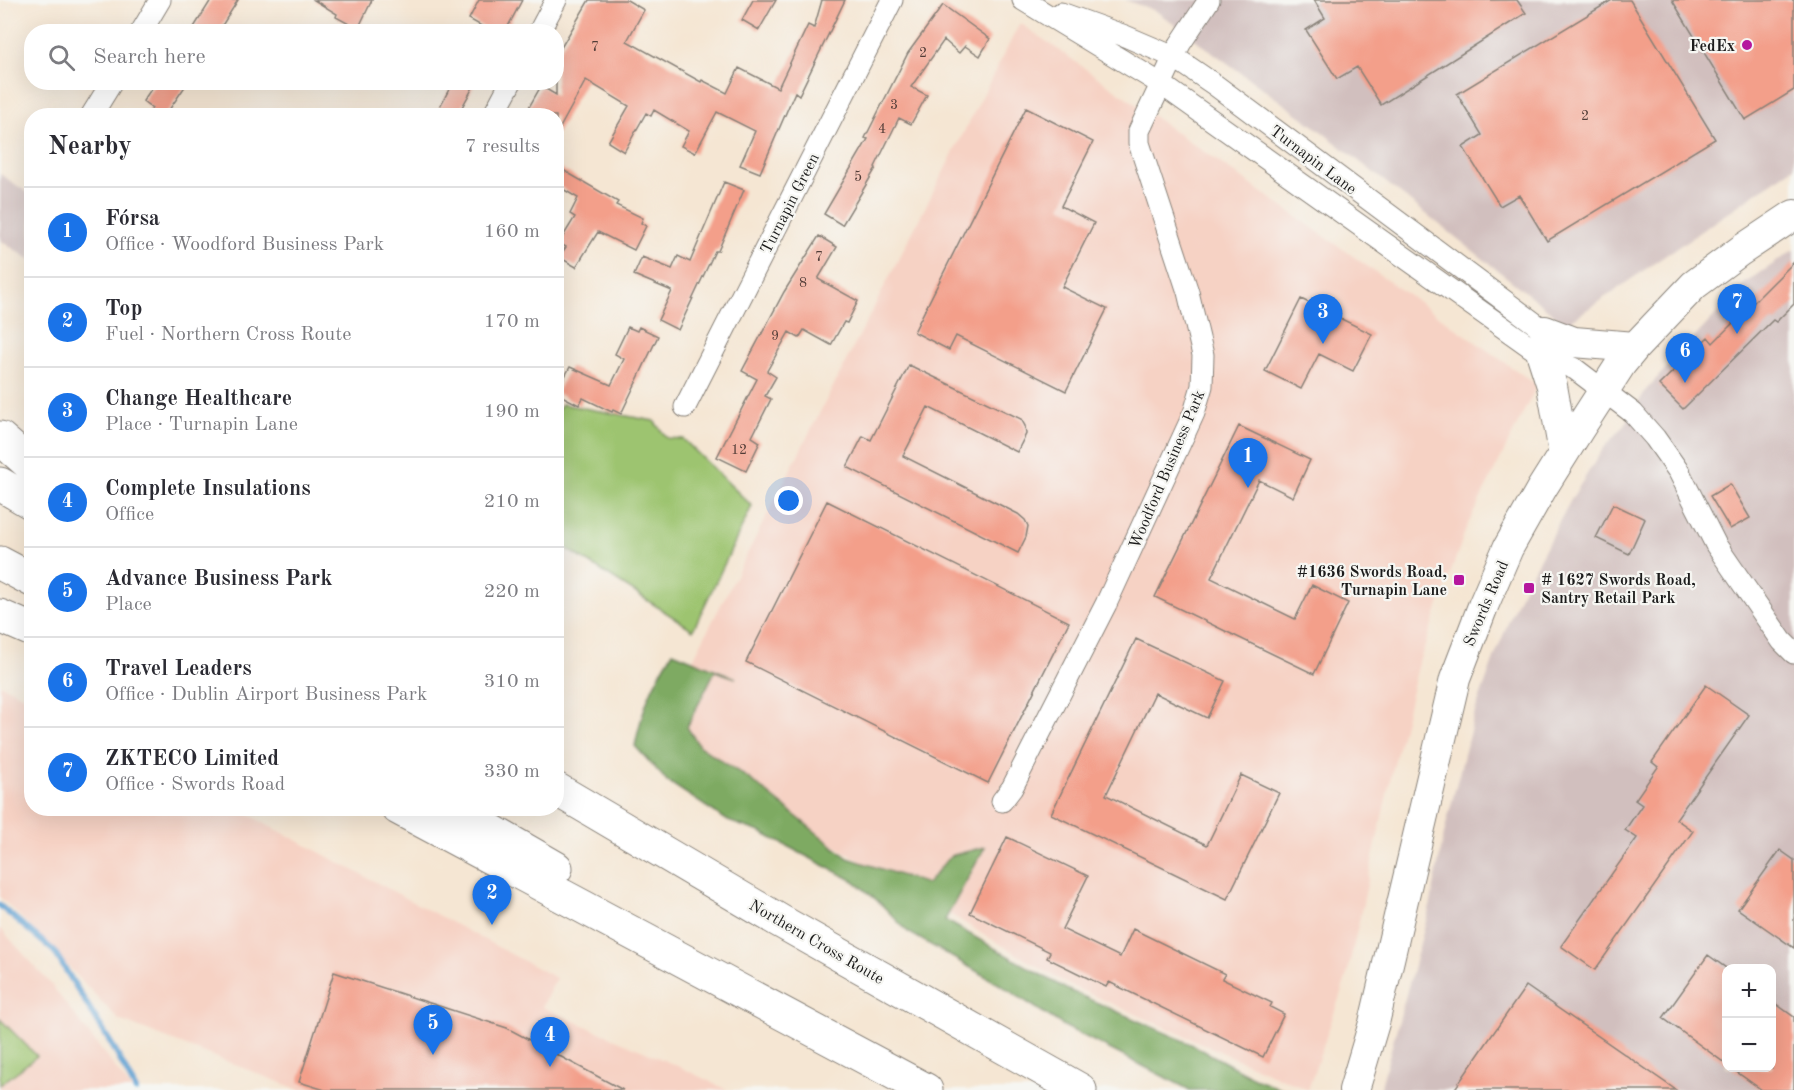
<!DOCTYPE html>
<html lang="en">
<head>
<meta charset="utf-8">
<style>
  :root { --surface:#fff; --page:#f2f2f3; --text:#2b2b33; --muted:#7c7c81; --line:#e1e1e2; --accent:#1a73e8 }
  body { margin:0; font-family:"Old Standard TT",serif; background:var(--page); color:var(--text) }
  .controls { position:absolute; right:18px; bottom:18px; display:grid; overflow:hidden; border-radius:12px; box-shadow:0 6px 24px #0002 }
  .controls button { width:54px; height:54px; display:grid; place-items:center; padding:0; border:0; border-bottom:2px solid var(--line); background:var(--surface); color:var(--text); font:30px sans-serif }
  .you { position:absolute; left:789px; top:501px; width:21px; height:21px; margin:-15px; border:4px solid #fff; border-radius:50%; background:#1a73e8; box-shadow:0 0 0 9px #1a73e833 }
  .badge { display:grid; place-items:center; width:39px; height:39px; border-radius:50%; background:var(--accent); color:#fff; font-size:20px; font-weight:700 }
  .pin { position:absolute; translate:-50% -50px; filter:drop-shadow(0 2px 3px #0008) }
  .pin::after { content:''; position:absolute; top:32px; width:21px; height:18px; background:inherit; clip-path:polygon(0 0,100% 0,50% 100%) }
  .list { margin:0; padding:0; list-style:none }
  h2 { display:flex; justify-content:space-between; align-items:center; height:78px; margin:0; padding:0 24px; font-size:26px }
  h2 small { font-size:20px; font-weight:400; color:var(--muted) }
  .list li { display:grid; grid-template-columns:39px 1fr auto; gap:18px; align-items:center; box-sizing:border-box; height:90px; padding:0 24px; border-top:2px solid var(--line) }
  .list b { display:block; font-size:22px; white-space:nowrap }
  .list p { margin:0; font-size:20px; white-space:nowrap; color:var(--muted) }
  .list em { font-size:20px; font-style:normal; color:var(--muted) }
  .icon { flex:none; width:33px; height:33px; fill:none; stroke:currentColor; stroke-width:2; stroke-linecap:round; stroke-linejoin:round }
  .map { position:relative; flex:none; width:1794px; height:1090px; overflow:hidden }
  .search { position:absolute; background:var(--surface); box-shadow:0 6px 24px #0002; left:24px; top:24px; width:540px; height:66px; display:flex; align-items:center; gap:15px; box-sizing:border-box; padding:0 21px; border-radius:24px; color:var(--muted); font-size:22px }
  .panel { position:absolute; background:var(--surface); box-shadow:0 6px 24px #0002; left:24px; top:108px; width:540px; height:708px; border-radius:24px }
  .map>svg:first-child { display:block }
  .built { fill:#f6d2c4 }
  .industrial { fill:#d1bfbe; fill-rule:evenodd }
  .green { fill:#9dc46f; stroke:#5c7046; stroke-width:1.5 }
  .forest { fill:#7eaa62; stroke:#4d633f; stroke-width:1.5 }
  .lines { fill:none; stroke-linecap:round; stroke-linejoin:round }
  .stream { stroke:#5fa0d2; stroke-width:6 }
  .building { fill:#f39f8a }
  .minor-casing { stroke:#888178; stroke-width:23 }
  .secondary-casing { stroke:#888178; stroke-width:32 }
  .motorway-casing { stroke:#888178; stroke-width:35 }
  .minor { stroke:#fff; stroke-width:21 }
  .secondary { stroke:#fff; stroke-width:30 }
  .motorway { stroke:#fff; stroke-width:33 }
  .poi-dot { fill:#b5179e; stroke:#f6f6f2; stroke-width:2 }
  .labels { text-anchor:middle; stroke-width:4.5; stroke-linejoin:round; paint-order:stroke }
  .number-label { font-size:14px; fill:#523d38 }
  .poi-label { font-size:16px; font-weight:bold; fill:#1c1c1c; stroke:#f6f6f2; text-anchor:end }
  .street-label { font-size:16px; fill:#1c1c1c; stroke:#f6f6f2 }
</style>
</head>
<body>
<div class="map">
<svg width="1794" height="1090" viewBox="0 0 1794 1090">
  <rect width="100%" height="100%" fill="#f6f6f2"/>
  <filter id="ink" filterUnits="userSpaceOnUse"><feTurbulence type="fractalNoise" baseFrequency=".0167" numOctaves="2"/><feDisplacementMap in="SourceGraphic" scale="12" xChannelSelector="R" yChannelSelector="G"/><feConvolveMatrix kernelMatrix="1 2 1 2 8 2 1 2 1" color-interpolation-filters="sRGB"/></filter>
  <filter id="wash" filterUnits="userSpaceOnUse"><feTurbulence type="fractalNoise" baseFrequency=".008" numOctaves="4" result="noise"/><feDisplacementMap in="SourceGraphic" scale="24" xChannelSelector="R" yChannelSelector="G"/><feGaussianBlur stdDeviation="1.35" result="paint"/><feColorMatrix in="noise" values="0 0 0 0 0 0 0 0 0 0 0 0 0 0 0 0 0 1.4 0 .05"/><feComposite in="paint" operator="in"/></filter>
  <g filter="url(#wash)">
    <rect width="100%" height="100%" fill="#f5e6d3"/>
    <path class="built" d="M1020,23L1537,385L1467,526L1419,662L1391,776L1347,975L1308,1090L1065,983L653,737Z
      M0,684L31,700L32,808L238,809L556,978L542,1007L682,1068L727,1090H300L119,1020L34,930L0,897Z
      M0,928L49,982L132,1090H0V1085L37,1055L0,1019Z"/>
    <path class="industrial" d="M1125,0H1794V167L1566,324L1317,128L1156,11Z
      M0,174L31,195V260L0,240Z
      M1794,250V1090H1380L1431,903L1445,829L1475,712L1496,653L1517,601L1572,498L1603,449L1625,425L1646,390L1744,284ZM1726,968H1772V1068H1726Z"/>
    <path class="green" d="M562,404L654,421L667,438L683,439L752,506L693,630L557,542L556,412Z
      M0,1019L37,1056L0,1085Z"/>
    <path class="forest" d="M673,652L736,678L715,671L687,727L699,746L751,780L848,858L927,884L950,856L985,847L945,920L1066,989L1193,1045L1254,1078L1285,1090H1190L1064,1026L999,984L908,932L880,903L854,881L760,832L728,821L667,781L635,746C643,706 651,686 673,652Z"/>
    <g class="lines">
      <path class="stream" d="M0,906L54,951L112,1045L136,1090"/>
    </g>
    <g id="blocks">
      <path class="building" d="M211,0H238L218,32H191Z
        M314,0H372L358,29L336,17L337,14Z
        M479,0H522L505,32H492L469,19Z
        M589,0H627L644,10L627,41L701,82L702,80L727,93L739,68L778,88L808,25L814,28L822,0H845L799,95L795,92L760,173L740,165L755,131L717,112L695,153L681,146L689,131L654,110L651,116L646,113L624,152L608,142L629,106L586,80L556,135V116H524L541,86L556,95V56Z
        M753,0H776L759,30L742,20Z
        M1314,0H1517L1526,13L1381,105L1357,67L1337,79L1306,30L1325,18Z
        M1612,0H1630L1715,139L1547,241L1519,195L1500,206L1463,147L1482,135L1457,94Z
        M1672,0H1794V90L1745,120Z
        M943,5L990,39L980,56L965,46L959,53L944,40L911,87L927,95L911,124L899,118L875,167L876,168L842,225L824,214L868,139L865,138L908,53Z
        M156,82H188L165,116H147L152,108L143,101Z
        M453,82H476L457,116H435Z
        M1026,108L1093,142L1061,206L1094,223L1062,287L1107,309L1066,391L956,336L949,350L914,332Z
        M556,166L618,202L616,205L643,218L641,223L646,226L634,250L598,232L576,267L559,257L566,247L559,243L575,217L570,214L578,198L556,185Z
        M724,182L744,190L718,251H715L678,330L658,320L672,291L634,275L642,257L672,269L678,256L690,262Z
        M819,236L837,247L818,279L858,301L847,323L844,322L831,345L804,330L799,338L789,332L767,371L776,377L765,396L771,399L752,437L760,442L746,471L717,457L757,379L742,371L784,292Z
        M1794,262V304L1776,322L1773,320L1683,409L1659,385L1708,337L1713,343Z
        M1301,299L1372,334L1353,371L1319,354L1301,389L1265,371Z
        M628,327L637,331L639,327L658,336L621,414L613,410L612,412L583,398L579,405L556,393L570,367L611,385L624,359L615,354Z
        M909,365L1021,419L1025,426L1026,434L1017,452L928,407L903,456L1018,514L1025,520L1028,526L1026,537L1018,553L847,467L863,436L871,440Z
        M1239,426L1310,460L1293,497L1259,480L1211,578L1295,619L1312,585L1348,603L1314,674L1155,597Z
        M1730,484L1750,518L1730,529L1710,496Z
        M827,501L1069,622L988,783L746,662Z
        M1613,504L1645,519L1629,554L1596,538Z
        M1136,639L1225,681L1207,718L1155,693L1106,795L1207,845L1241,775L1279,793L1227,899L1051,814Z
        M1706,685L1749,715L1676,819L1693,831L1595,970L1561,946L1637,838L1625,830L1642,805L1635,800L1658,767L1652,762Z
        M1007,837L1088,876L1062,929L1120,957L1133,929L1225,974L1222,979L1272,1003L1270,1007L1284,1014L1263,1057L1109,982L1106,987L1047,958L1050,952L970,913Z
        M1780,850L1794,860V948L1738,909Z
        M1708,955L1726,968V1064L1663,1018Z
        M334,972L507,1028L623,1090H325L299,1082Z
        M1526,986L1676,1090H1454Z
        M1772,1001L1794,1017V1090H1762L1731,1068H1772Z"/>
    </g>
  </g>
  <g filter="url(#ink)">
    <use href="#blocks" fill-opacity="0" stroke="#888178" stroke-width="1.5"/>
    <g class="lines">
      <defs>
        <path id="minor" d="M1023,0L1161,84L1542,355L1575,369L1633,413L1655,438L1679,472L1716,545L1782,641L1794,653
          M1061,13L1125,36L1174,57L1215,85L1545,331L1553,342
          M141,32L160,0
          M539,32L556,0
          M91,116L112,82
          M493,116L511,82
          M685,407L892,0
          M1002,801L1012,788L1106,604L1194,413L1202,386L1203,355L1188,292L1139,143V131L1180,44L1209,0"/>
        <path id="secondary" d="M1545,331L1574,342L1635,347
          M1542,355L1552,386L1564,453
          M1354,1090L1374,1023L1455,679L1483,606L1508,548L1542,488L1579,429L1621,364L1635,347L1694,285L1740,251L1794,215"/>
        <path id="motorway" d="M0,438L32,466
          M0,484L32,503
          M0,563L32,580
          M0,616L32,630
          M556,789L780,921L1080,1090
          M398,808L926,1090
          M452,808L556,868"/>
      </defs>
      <use href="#minor" class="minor-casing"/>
      <use href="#secondary" class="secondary-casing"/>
      <use href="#motorway" class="motorway-casing"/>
      <use href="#minor" class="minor"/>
      <use href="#secondary" class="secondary"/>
      <use href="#motorway" class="motorway"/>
    </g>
  </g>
  <g class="poi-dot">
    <circle cx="1747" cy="45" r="6"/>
    <rect x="1453" y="574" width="12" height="12" rx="3"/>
    <rect x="1523" y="582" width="12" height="12" rx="3"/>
  </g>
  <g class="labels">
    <g class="number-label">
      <text x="595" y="51">7</text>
      <text x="923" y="57">2</text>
      <text x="894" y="109">3</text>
      <text x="1585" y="120">2</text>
      <text x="882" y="133">4</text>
      <text x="858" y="181">5</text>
      <text x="819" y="261">7</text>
      <text x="803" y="287">8</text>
      <text x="775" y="340">9</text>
      <text x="739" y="454">12</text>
    </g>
    <g class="poi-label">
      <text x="1735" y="51">FedEx</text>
      <text x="1447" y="577">#1636 Swords Road,<tspan x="1447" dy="18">Turnapin Lane</tspan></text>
      <text x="1541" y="585" text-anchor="start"># 1627 Swords Road,<tspan x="1541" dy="18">Santry Retail Park</tspan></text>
    </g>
    <g class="street-label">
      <text transform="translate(1314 159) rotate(37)" y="6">Turnapin Lane</text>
      <text transform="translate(789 203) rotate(-63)" y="6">Turnapin Green</text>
      <text transform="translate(1166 469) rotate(-67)" y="6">Woodford Business Park</text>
      <text transform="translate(1485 603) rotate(-67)" y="6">Swords Road</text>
      <text transform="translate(817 941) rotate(30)" y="6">Northern Cross Route</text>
    </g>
  </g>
</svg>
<div class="controls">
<button>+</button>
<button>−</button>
</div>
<div class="you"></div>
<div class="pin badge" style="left:1248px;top:488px">1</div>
<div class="pin badge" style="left:492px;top:925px">2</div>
<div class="pin badge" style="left:1323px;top:344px">3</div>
<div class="pin badge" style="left:550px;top:1067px">4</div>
<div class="pin badge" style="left:433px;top:1055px">5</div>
<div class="pin badge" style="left:1685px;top:383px">6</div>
<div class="pin badge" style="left:1737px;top:334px">7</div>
<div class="search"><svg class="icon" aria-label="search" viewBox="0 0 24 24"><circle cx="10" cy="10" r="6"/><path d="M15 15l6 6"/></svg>Search here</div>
<section class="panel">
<h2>Nearby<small>7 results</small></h2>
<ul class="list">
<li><span class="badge">1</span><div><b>Fórsa</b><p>Office · Woodford Business Park</p></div><em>160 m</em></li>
<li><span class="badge">2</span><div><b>Top</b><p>Fuel · Northern Cross Route</p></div><em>170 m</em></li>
<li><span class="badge">3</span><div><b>Change Healthcare</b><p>Place · Turnapin Lane</p></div><em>190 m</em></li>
<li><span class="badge">4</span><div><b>Complete Insulations</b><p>Office</p></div><em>210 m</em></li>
<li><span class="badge">5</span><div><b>Advance Business Park</b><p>Place</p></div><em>220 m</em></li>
<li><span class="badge">6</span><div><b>Travel Leaders</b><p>Office · Dublin Airport Business Park</p></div><em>310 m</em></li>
<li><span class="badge">7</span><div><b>ZKTECO Limited</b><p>Office · Swords Road</p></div><em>330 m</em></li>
</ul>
</section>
</div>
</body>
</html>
